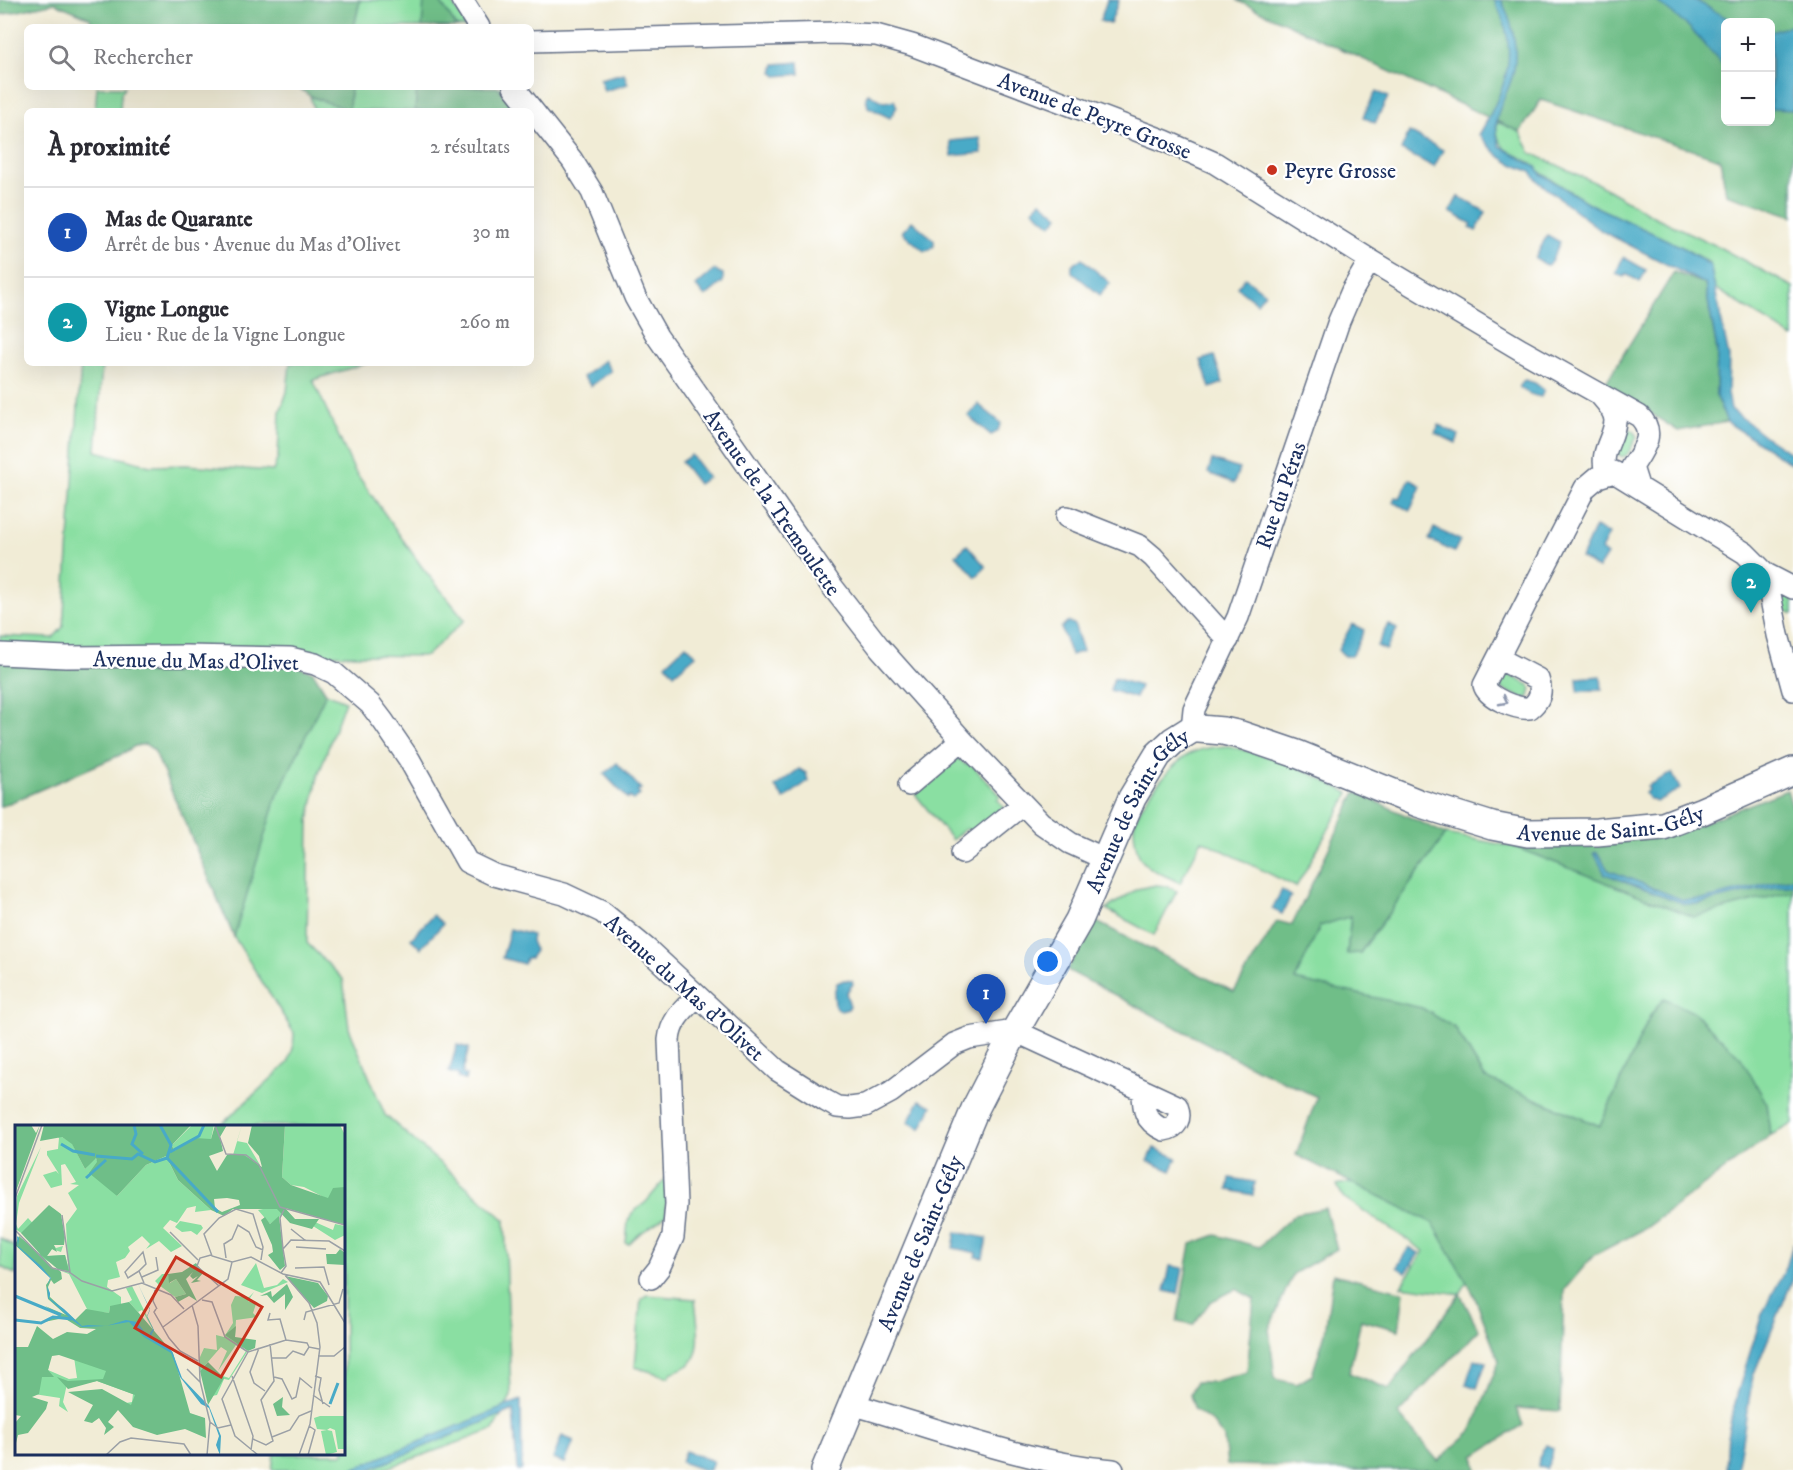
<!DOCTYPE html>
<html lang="fr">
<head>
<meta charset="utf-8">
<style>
  :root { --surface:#fff; --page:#f7f7f7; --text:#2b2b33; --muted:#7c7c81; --line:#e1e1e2; --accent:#ea580c }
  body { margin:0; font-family:"IM FELL DW Pica",serif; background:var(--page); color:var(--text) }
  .controls { position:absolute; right:18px; top:18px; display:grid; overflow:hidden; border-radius:9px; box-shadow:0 6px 24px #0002 }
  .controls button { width:54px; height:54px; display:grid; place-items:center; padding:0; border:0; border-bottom:2px solid var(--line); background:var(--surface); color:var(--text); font:30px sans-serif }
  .you { position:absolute; left:1048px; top:962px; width:21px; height:21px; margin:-15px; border:4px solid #fff; border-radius:50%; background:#1a73e8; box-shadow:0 0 0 9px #1a73e833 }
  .badge { display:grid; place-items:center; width:39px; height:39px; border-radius:50%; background:var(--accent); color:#fff; font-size:20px; font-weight:700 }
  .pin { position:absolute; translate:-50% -50px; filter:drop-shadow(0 2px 3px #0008) }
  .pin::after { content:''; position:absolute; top:32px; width:21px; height:18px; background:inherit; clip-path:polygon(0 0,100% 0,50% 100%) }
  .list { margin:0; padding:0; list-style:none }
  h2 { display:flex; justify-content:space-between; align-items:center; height:78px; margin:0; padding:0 24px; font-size:26px }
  h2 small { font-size:20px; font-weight:400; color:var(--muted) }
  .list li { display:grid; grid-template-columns:39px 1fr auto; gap:18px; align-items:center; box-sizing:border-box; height:90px; padding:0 24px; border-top:2px solid var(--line) }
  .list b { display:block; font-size:22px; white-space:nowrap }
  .list p { margin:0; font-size:20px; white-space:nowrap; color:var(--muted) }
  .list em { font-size:20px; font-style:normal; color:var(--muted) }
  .icon { flex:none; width:33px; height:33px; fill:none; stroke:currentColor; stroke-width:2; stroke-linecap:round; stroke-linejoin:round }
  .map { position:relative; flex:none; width:1793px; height:1470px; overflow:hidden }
  .search { position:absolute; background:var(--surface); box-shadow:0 6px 24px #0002; left:24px; top:24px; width:510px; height:66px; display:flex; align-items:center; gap:15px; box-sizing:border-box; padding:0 21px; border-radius:9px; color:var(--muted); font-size:22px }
  .panel { position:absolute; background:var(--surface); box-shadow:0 6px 24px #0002; left:24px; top:108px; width:510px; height:258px; border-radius:9px }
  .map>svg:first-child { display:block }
  .green { fill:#8adfa2; stroke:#528780; stroke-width:1.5 }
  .forest { fill:#6fbe88; stroke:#457673; stroke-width:1.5; fill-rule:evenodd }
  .water { fill:#48aac7; stroke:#326c92; stroke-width:1.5 }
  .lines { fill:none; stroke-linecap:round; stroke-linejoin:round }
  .minor-casing { stroke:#667188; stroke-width:24 }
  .tertiary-casing { stroke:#667188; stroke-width:30 }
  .minor { stroke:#fff; stroke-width:21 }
  .tertiary { stroke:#fff; stroke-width:27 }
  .oneway { stroke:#8d97ae }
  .poi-dot { fill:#c8321e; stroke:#fff; stroke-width:2 }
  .labels { text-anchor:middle; stroke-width:4.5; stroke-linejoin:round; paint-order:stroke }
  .street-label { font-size:22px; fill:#1b2f5e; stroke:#fff }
  .poi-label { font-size:22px; fill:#1b2f5e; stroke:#fff; text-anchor:start }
  .inset-river { fill:none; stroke:#48aac7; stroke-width:3 }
  .inset-road { fill:none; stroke:#9ba0a6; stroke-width:1.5 }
  .view { fill:#c8321e; fill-opacity:0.15; stroke:#c8321e; stroke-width:3 }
  .inset-edge { fill:none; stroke:#1b2f5e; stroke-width:3 }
</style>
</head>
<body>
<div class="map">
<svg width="1793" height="1470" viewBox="0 0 1793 1470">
  <rect width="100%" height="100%" fill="#fff"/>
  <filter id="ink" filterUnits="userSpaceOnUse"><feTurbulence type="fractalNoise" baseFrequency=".0167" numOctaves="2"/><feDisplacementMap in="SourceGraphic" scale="12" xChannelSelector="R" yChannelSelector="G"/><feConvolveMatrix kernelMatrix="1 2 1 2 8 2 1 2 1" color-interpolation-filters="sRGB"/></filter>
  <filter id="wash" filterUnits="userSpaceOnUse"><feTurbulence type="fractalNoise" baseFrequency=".008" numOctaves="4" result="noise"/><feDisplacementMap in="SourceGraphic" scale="24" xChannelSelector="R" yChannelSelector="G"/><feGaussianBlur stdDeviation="1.35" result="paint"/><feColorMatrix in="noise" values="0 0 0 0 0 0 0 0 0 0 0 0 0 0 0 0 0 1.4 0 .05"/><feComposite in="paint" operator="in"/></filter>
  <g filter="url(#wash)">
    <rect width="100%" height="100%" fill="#f1ecd6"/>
    <path class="green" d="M360,0H450L468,27H354Z
      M97,87H125L121,93L120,111H95Z
      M350,87H502L516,111H314L310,96L349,110Z
      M1497,122L1520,132L1531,153L1598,184L1655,217L1717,246L1793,287V338L1715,288L1710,263L1680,246L1590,204L1540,172C1525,150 1494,159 1497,122Z
      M81,363H102L96,451L150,466L186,465L273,471L278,457L280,412L287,392L290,363H367L313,380L354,470L422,567L465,620L426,656L0,650V636L53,638L63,627Z
      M1629,429L1634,431L1637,437L1627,455L1622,457L1618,454L1617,449Z
      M1783,593L1793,598V614C1785,612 1779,601 1783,593Z
      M313,672L326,693L345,701L318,776L309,821L307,943L343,979L349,1028L385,1115L505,1220L511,1396L493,1430L382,1470H272L274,1454H344V1126H220L288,1063L293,1048L294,1033L234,937L154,750L145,744L135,746Z
      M1504,672L1529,685L1531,688L1529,697L1524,699L1498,687L1496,680Z
      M1229,746L1288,762L1349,793L1296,887L1202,840L1180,883C1168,876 1149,871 1141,859C1136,851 1134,836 1134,827C1136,806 1171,765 1189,754C1201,748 1216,747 1229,746Z
      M958,758L966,765L969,762L1001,796L997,799L1004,807L975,831L965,829L952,840L915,794Z
      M1446,834L1515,847L1694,916L1793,891V1124L1771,1135L1767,1104L1650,1016L1600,1126L1485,1078L1455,1028L1294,980L1320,926L1351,915L1347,953H1360Z
      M1156,885L1166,886L1177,891L1154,935L1106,909L1137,889Z
      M668,1176L666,1215C655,1226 639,1231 629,1244L626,1243L628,1221L632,1213L646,1202Z
      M1345,1183L1355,1184L1433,1223L1479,1262L1460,1294L1401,1286L1424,1251L1343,1197L1337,1185Z
      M0,1238L16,1248V1275L0,1266Z
      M647,1295L695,1299C696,1318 705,1350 689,1365C685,1368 677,1370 671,1373L669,1377L635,1367L641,1299Z"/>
    <path class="forest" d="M0,0H360L354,27H92L90,18L55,3L0,15Z
      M424,0H439L457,27H422Z
      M1236,0H1793V216L1726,194L1720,159L1541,100L1520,132ZM1726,22H1770V122H1726Z
      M298,87H350L349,110L310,96Z
      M417,87H498L515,111H415Z
      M1674,272L1705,284L1717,350L1716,397L1727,422L1678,431L1605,384Z
      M0,660L290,664L313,672L326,693L275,801L234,937L154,750L145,744L135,746L120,755L0,807Z
      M1787,790L1793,809V891L1694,917L1515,847L1671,835Z
      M1356,792L1446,834L1360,953L1347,954L1351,916L1320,926L1295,980L1422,1008L1455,1028L1485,1078L1600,1126L1650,1016L1664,998L1695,1013L1741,1058L1767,1104L1771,1135L1646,1228L1594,1255L1564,1290L1560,1411L1516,1408L1523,1425L1474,1456L1477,1470H1316L1283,1466L1227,1465L1224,1438L1212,1422L1195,1410L1190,1395L1196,1382H1213L1247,1372L1254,1299L1236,1289L1210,1302L1193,1325L1177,1322L1191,1244L1216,1235L1259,1247L1295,1214L1325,1208L1337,1249L1293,1274L1269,1329L1275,1379L1297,1384L1312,1375L1325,1333L1333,1274L1404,1292L1399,1330L1361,1320L1349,1373L1389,1389L1460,1294L1479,1330L1398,1414L1438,1461L1472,1430L1499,1361L1474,1295L1433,1223L1296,1155L1317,1097L1239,1060L1067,970L1095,921L1234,992L1277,921L1292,925Z"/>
    <path class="water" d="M1107,0H1119L1110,24L1100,21Z
      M1494,0H1501C1512,20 1518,46 1514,69C1509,98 1488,113 1500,146L1536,167L1541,174L1590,204L1680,246L1710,265L1729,357L1728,393L1731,409L1765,436L1793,455V465L1727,422L1716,397L1717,350L1705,284L1602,231L1540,183L1531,172L1510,163L1499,156L1479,135C1506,89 1522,50 1494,0Z
      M1655,0H1695L1734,22H1726L1725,68L1690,28Z
      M1793,25V110L1771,109V32Z
      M799,62L800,74L777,76L773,72L775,64Z
      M624,73L628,84L604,91L600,79Z
      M1376,91L1388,97L1375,123L1363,117Z
      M868,93L884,102L894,100L897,107L890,118L868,107L866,97Z
      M1409,132L1443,150L1434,167L1401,150Z
      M980,138L982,153L952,156L950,141Z
      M1458,196L1486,212L1476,231L1470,228L1472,224L1450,212Z
      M1041,201L1059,216L1051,225L1033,210Z
      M912,221L934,240V246L930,250L924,251L902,232Z
      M1547,235L1560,242L1551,262L1547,265L1535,259Z
      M1623,257L1646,270L1640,282L1626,274L1624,277L1616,273Z
      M1082,259L1110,283L1100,295L1072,272V265L1075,262Z
      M714,270L723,274V282L705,297L696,286Z
      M1245,278L1265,293L1257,303L1237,287Z
      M1214,356L1223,383L1210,388L1201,360Z
      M604,360L611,371L591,386L583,377Z
      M1525,380L1535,383L1544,390L1541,397C1533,396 1526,393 1519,387L1523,381Z
      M978,404L1001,423L997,432L991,435L968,416Z
      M1439,425L1459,435L1456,443L1435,433Z
      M691,455L708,477L698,484L681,462Z
      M1212,460L1239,469L1234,483L1208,473Z
      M1410,479L1421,486L1410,511L1393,502L1395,497L1400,498Z
      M1595,527L1609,534L1601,550L1607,555L1598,569L1581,558Z
      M1434,528L1460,540L1454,552L1429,540Z
      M967,545L986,567L976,577L956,555Z
      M1067,622L1074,624L1083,651L1071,655L1061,628Z
      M1352,624L1364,630L1352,656H1345L1338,650Z
      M1388,624L1397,629L1386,650L1377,646Z
      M686,645L696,655L674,674L666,664Z
      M1601,676L1602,689L1578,692L1577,678Z
      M1114,678L1140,686L1135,698L1110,690Z
      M617,763L641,789L637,791L640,795L633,800L630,797L628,799L604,774Z
      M799,769L806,773L808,781L784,799L775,787Z
      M1672,773L1680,789L1656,802L1648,798L1645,793L1649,789L1647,786Z
      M1597,852L1608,870L1683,900L1706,899L1793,878V884L1753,891L1697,904H1685L1605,874L1594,853Z
      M1282,890L1291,896L1282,914L1272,909Z
      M433,915L443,924L421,948L411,939Z
      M510,929L532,935L531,941L535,951L530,958H526L524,964L502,958Z
      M844,980L852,981L853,984L846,993L850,1006L848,1009L841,1011L835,1006L834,993L837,983Z
      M457,1045L469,1048L462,1074L466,1075L465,1080L458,1078L459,1075L449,1072Z
      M920,1100L932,1106L921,1129L908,1122Z
      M1154,1148L1177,1158L1171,1171L1148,1161Z
      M1230,1178L1255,1182L1253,1195L1228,1190Z
      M956,1232L987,1238L983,1258L976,1257L977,1253L953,1248Z
      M1793,1243V1279L1753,1376L1737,1470H1726L1728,1432L1738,1391L1762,1314L1786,1268Z
      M1409,1247L1419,1253L1406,1273L1397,1267Z
      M1170,1266L1183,1268L1178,1294L1165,1291Z
      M1474,1359L1486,1362L1477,1388L1466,1384Z
      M521,1400L522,1470H517L513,1410L368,1470H350Z
      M562,1436L574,1441L565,1463L553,1459Z
      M1546,1445L1553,1448L1552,1456L1546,1469L1538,1466L1539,1458Z
      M685,1451L713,1461L710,1470H704L681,1462Z"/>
  </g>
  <g filter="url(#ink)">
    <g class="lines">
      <defs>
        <path id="minor" d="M462,0L479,27
          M531,41L836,33L876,35L912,45L1165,141L1215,163L1370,260L1521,350L1639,416C1657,433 1643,450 1632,467L1638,486
          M514,87L572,160L592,192L635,297L657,336L831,585L880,648L962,740L1041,823L1070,843L1105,859
          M1600,395C1606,402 1615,411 1615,421C1614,440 1599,451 1606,473
          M1067,517L1140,546L1153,557L1228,640
          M1766,574L1793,588
          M0,654L66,657L186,656L290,658L315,664L334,673L370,704L383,721L409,759L467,862L494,875L564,894L602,912L647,949L777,1070L826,1101L837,1107L850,1108L865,1106L891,1092L954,1044L969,1038L1015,1031L1177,1106C1182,1119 1177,1128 1164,1130C1144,1121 1143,1109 1143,1090
          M1498,658L1538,679C1543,692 1540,700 1530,708C1518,710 1487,698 1484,685L1585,488L1598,477L1614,472L1745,553L1766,574L1778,635L1793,690
          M1192,729L1194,709L1238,617L1339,321L1352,291L1370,260
          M909,785L962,740
          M962,853L1022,805
          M651,1278L659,1268L673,1237L676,1204L669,1040C671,1020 683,1010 697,996
          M852,1404C938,1429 1023,1462 1113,1470"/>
        <g id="tertiary">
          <path id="s1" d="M825,1470L975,1109L1015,1031L1079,920L1132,798L1158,755L1173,741L1192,729H1199L1223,731L1241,735L1297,754L1418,803L1492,826L1528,833L1597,832L1663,826L1702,811L1793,771"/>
        </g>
      </defs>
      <use href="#minor" class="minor-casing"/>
      <use href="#tertiary" class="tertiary-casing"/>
      <use href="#minor" class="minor"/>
      <use href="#tertiary" class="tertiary"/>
    </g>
    <defs><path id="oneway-chevron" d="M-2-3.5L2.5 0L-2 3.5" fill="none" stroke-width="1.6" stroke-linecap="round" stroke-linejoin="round" transform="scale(1.5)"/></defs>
    <use class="oneway" href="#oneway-chevron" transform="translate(1504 701) rotate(28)"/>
  </g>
  <circle class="poi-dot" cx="1272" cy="170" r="6"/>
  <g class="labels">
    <g class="street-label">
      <text transform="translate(1095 115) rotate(21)" y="8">Avenue de Peyre Grosse</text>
      <text transform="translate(1280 495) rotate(-71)" y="8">Rue du Péras</text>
      <text transform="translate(773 502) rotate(55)" y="8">Avenue de la Tremoulette</text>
      <text transform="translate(196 660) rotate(1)" y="8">Avenue du Mas d'Olivet</text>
      <text dy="8" stroke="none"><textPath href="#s1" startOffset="732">Avenue de Saint-Gély</textPath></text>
      <text dy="8" stroke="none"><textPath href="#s1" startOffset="1270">Avenue de Saint-Gély</textPath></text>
      <text transform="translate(685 987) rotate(42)" y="8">Avenue du Mas d'Olivet</text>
      <text dy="8" stroke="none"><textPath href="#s1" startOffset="246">Avenue de Saint-Gély</textPath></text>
    </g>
    <g class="poi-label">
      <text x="1284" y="178">Peyre Grosse</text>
    </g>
  </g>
  <g transform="translate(15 1125)">
    <rect width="330" height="330" fill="#f1ecd6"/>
    <path d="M30,0H51L47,12L57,18L70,44L80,32L102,71L131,40L151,31L163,55L196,85L180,87L181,81L172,83L162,98L155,95L148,103L167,121L156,127L144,116L131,124L135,119L127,111L113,122L115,126L110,133L101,137L105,152L93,155L92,162L106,172V181H95L94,188L73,186L54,149L46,146L55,148L29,134L11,111L0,104L2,71L26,22L4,78L1,99L3,104L13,93L41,123L48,121L46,127L37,124L32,131L50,130L53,141L51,99L62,84L53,68L64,60L55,59L61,57L50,39L46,40L47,60L36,63L28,50L41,46L44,49L32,30V26L43,24L44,13ZM177,0H199L196,14L173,16L159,26L157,20ZM227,0L222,16L232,18L245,40L218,30ZM270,0H325L330,10V83L289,62L276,60L267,52ZM253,83L268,84L272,86L255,99L243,85ZM165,96L186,100L188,103L182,110L176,106L167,107L160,102ZM300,97L318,105L320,99L330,101V110L320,115L298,101ZM241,138L249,163L262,160L268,154L273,157L247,168L226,160ZM147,149H153L155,158L161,154L171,169L160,172L144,160L140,156ZM117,161L138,203V205L127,185L123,187L114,177L117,175L111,163ZM239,167L233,176L241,179L238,188L242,192L221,195L220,212L232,227L214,255L209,254L202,270L197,271L202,249L214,253L231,226L221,220L203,246L212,226L206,222L185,246V232L189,223L202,225L201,210L209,212L218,198L216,180L220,171L234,172ZM30,215L128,248L117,281L111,278L117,277L118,269L82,256L57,261L52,259L48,277L53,287L44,281L45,273L19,269L25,258ZM55,229L59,232L62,253L54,254L33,245L36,230ZM305,291H329L330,324H323L320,305L315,303L312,305L317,306L322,327L311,330L306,306L312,305L302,304L300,297L299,293Z" fill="#8adfa2" fill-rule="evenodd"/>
    <path d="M0,0H16L21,8L25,0L0,69ZM29,0H176L157,20L159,26L180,13L196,14L200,0H212L205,12L208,26L194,31L202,46L212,30H229L247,42L244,31L233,18L237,0H270L267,52L276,60L313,73L318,63L330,62V100L270,83L280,94H304L297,104L275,98L262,84H218L209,91L196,85L163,55L151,31L131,40L102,71L74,48L82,37L81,33L70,44L57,19L47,12L25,16ZM212,73L224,75L225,80L207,87L200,83L199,74ZM34,80L46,89L50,112L49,120H39L42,127L37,124L32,131L50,130L54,146L39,144L6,108ZM264,91L270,141L265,145L253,130L258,127L257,120L246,95L250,92L255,99ZM4,111L46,147L47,154L39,159L36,155L33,162L35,172L60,195L71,184L94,188L95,181L114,177L123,187L158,228L175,288L190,293L191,313L170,304L142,310L118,302L103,285L93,297L99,302L89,310L91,303L84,293L77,298L69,296L78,280L53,267L87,264L116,280L120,270L82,256L53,264L42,252L53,256L88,254L91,246L44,230L37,231L33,245L39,252H27L24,269L17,272L33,277L31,284L13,308L3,310L0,322V298L6,291L0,290V222H13L22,201L38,214L52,207L72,209L81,204L65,203L49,193L24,198L44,190L30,181L51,190L33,174L31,160L36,153L0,120ZM325,124L330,128V140L312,139L311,129H321ZM181,138L188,148L182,155L186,156L176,158L183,151L178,154L175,151L178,147L171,154L182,176L174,171L163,177L160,172L171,169L161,154L154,158L153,149L167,147ZM270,151L303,158L313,171L312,176L299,183ZM272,159L278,172L270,185V169L259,178L252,170L245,171L256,166L257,172ZM221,201L220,212L241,215L240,223L233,226L210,210ZM193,237L209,253L193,280L185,246ZM268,272L267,282L275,290L262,291L258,279Z" fill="#6fbe88" fill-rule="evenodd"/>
    <path d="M2,111L4,113L3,121L26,141L36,153L32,161L35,168V170L34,173L49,184L67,201L73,200L91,201L111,195L122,197L134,213L135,208L138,204L132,192L135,185L123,159L135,184L132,191L139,205L135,213L144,216L157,226L167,253L194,281L206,311L205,330L201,320L204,311L194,283L186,279L165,252L156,228L129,212L114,197L90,201L67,202L57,195L33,173L32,161L35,153L3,122Z" fill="#48aac7"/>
    <path class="inset-river" d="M119,0L121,9L117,19L128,29M145,0L156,20L152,33M46,19L58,26L80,30M155,27L184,11L189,0M81,31L117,34L123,29L140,37L152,33L203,87M71,53L91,35M0,171L46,190M0,195L26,198L38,192L57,194M315,279L323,258"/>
    <path class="inset-road" d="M200,0L211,29L231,30L244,40L265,82L330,100M0,73L27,0M47,90L55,147M276,104L291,116M1,106L37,143L54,147L67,156L97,166L127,158L156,170L169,184M155,107L183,135M281,122L311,124M268,124L265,93L269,85M196,130L185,133L182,141L204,161M211,133L209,119L217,114L223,100L234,107L241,122L248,125M217,137L197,131L189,109L204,93L221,84L238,89L248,122L246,135M280,143L309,142L314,160M124,146L113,153L110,147L128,127L131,139L124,146L129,158M266,148L271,141L268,124L276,115L314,116L330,126M270,150L294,178L302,198L305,222L295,299L284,330M127,152L143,145L141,132M140,165L138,176L142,184M187,175L197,177L210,212L233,227M177,180L183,201L185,256L195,297M141,184L139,187L154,213L165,226L183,236M255,188L253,195L265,194L271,215M289,195L291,187L324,178L328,164M148,202L213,154L217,137L236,132L268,149L305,157L330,198M244,223L235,247L239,258L250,266M233,227L207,274L220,311L243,330M233,227L271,215L292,218L294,222M303,231H319L330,222M257,233H271L278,226L289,230L294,222L304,224M172,244L185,257M217,251L238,311L236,325M300,251L306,253L304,265L308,279M259,252L267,254L277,274L281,272L285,253L297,263M298,270L315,282M195,297L203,303L216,300M257,312L275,305L284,291L296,286M238,314L251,320L258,316L246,275L259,256L255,219M91,330L105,317L116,313L169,319L176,330M192,330L195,297M293,330L300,305L294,301"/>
    <path class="view" d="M161,132L247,182L206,252L120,203Z"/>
    <rect width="330" height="330" class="inset-edge"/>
  </g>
</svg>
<div class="controls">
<button>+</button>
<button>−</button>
</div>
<div class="you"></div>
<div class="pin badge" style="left:986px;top:1024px;background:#1a4fb4">1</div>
<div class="pin badge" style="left:1751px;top:613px;background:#0f9aa8">2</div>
<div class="search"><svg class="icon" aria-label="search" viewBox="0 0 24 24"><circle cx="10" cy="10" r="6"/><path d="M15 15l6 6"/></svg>Rechercher</div>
<section class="panel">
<h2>À proximité<small>2 résultats</small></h2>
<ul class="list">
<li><span class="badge" style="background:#1a4fb4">1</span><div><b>Mas de Quarante</b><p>Arrêt de bus · Avenue du Mas d'Olivet</p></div><em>30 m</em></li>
<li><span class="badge" style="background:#0f9aa8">2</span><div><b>Vigne Longue</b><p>Lieu · Rue de la Vigne Longue</p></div><em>260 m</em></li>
</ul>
</section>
</div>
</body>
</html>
